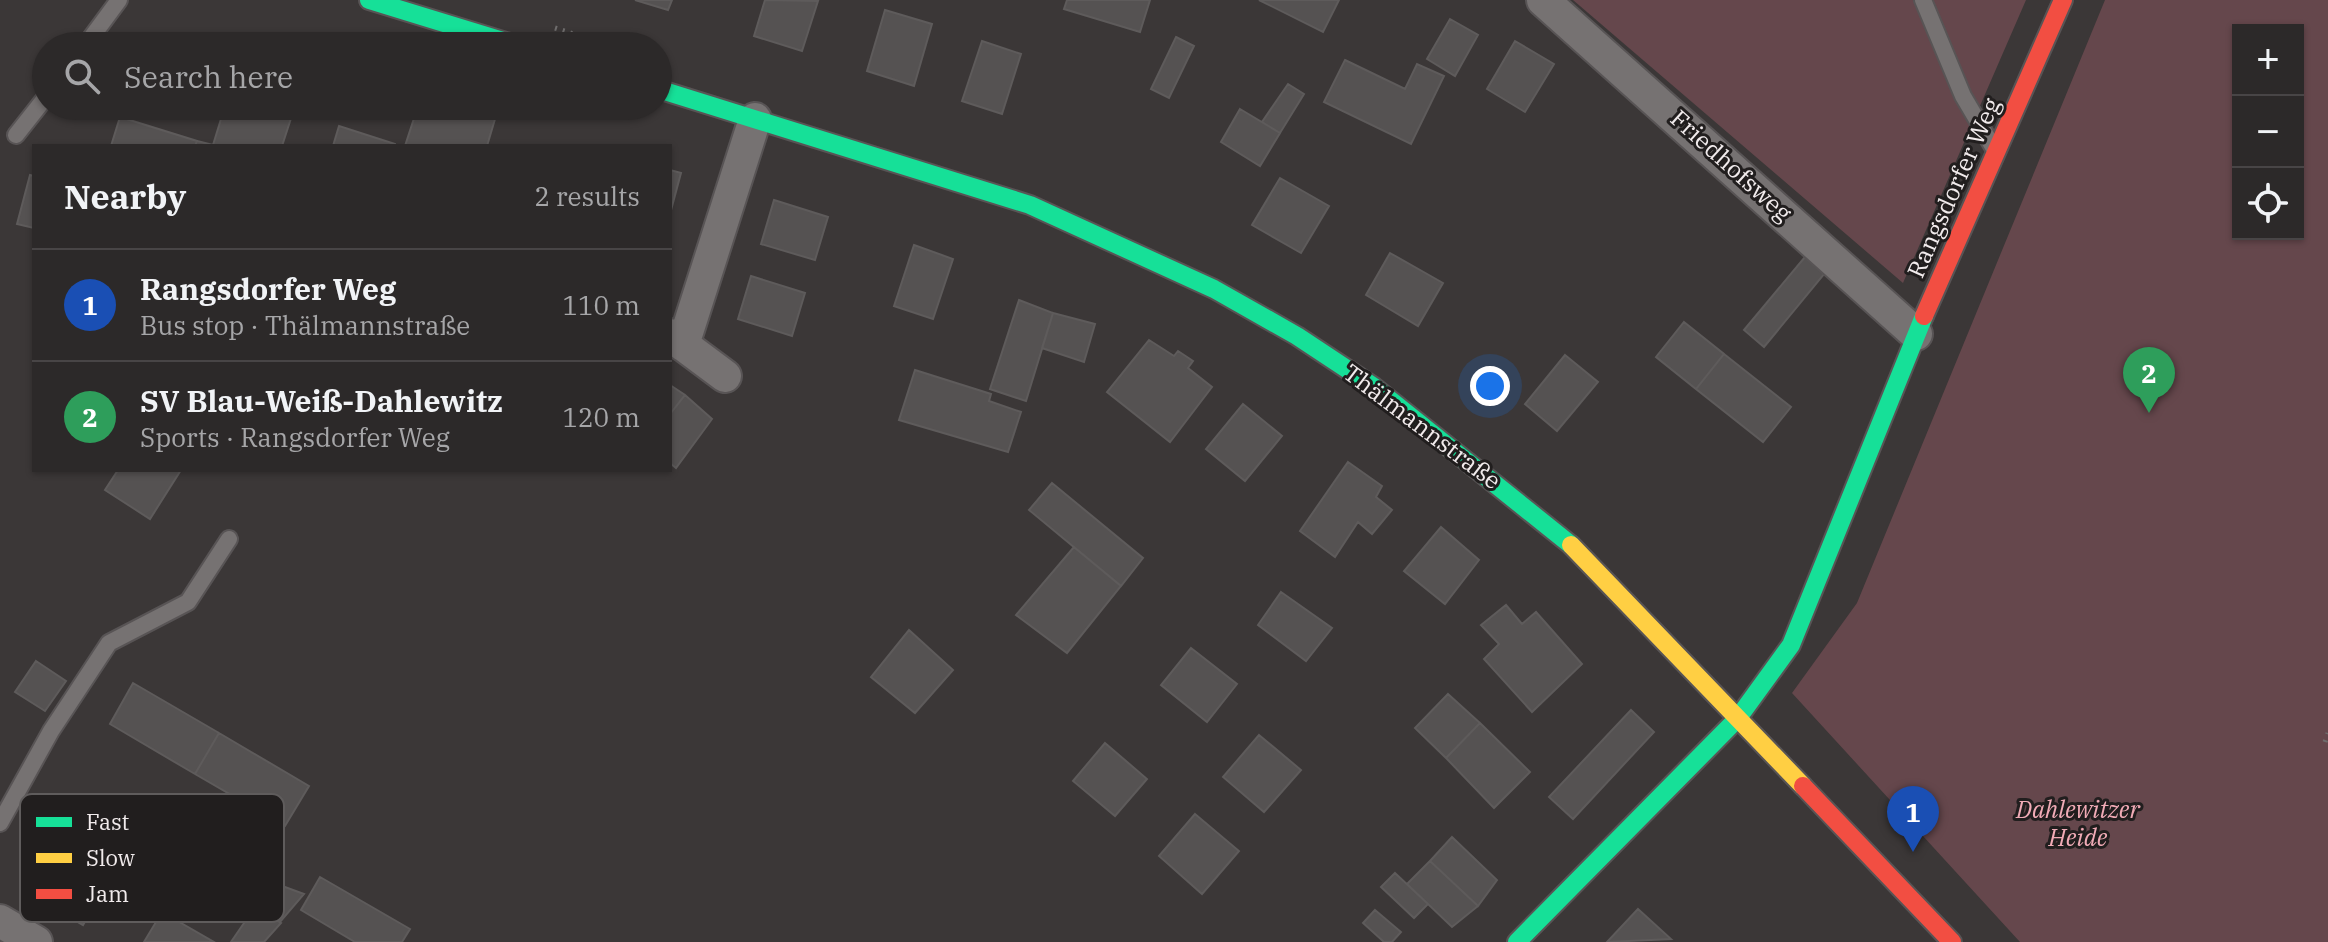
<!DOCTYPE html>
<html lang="en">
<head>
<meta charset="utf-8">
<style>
  :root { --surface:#2c2929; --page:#383535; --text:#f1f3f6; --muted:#a6a6a8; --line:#484546; --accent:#d93025 }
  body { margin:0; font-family:"IBM Plex Serif",serif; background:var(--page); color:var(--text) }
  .controls { position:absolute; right:24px; top:24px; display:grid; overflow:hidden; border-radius:0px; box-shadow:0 2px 6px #0004 }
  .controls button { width:72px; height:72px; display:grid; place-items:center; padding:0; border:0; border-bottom:2px solid var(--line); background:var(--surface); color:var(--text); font:40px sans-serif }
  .you { position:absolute; left:1490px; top:386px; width:28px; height:28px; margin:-20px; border:6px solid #fff; border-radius:50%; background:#1a73e8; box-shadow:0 0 0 12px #1a73e833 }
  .badge { display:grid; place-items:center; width:52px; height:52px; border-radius:50%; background:var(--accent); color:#fff; font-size:26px; font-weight:700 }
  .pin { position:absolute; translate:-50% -66px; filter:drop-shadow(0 2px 4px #0008) }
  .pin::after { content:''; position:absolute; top:42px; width:28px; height:24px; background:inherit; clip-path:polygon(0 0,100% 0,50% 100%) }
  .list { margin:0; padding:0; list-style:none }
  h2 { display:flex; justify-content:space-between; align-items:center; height:104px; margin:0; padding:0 32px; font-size:34px }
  h2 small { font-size:26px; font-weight:400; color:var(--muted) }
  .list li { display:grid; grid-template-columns:52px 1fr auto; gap:24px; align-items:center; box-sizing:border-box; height:112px; padding:0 32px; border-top:2px solid var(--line) }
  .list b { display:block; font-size:30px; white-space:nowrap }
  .list p { margin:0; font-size:26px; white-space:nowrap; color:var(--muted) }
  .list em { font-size:26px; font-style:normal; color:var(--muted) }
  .icon { flex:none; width:44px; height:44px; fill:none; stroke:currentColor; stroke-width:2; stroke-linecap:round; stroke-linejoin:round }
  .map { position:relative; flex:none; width:2328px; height:942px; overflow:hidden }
  .search { position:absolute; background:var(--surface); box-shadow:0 2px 6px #0004; left:32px; top:32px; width:640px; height:88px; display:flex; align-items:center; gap:20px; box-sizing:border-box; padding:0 28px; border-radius:44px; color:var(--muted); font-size:30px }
  .panel { position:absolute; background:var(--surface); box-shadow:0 2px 6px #0004; left:32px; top:144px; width:640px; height:328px; border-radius:0px }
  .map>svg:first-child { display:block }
  .green { fill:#65474c; fill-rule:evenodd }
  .building { fill:#555252; stroke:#5e5b5b; stroke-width:2 }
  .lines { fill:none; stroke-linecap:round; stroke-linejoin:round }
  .lane-casing { stroke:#585455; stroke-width:20 }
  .street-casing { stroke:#585455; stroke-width:36 }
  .fast-casing { stroke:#585455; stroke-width:22 }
  .slow-casing { stroke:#585455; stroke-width:22 }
  .jam-casing { stroke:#585455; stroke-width:22 }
  .path { stroke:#6f6d6d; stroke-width:5; stroke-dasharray:2 6; stroke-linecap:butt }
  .lane { stroke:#767272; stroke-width:16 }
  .street { stroke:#767272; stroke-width:32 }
  .fast { stroke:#16e098; stroke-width:18 }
  .slow { stroke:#ffcf43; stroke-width:18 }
  .jam { stroke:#f24e42; stroke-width:18 }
  .labels { text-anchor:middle; stroke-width:6; stroke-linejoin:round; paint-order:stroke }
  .street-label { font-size:24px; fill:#f1ebec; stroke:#211e1e }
  .park-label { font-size:24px; font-style:italic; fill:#f1abb6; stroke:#211e1e }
  .key { fill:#211e1e; stroke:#5f5c5c; stroke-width:2 }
  .key-label { font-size:22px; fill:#f1ebec }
</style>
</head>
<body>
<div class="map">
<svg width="2328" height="942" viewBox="0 0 2328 942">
  <rect width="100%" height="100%" fill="#3b3737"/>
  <path class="green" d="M1573,0H2026L1903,283Z
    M2105,0H2328V942H2020L1792,693L1857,603ZM2238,30H2298V234H2238Z"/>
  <path class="building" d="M635,0H672L668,10Z
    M765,0L818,1L802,51L754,36Z
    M1067,0H1150L1140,32L1064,9Z
    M1259,0H1339L1323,32Z
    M885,10L932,24L914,86L867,71Z
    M1450,19L1478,35L1455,76L1427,59Z
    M1176,37L1194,46L1169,98L1151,89Z
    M982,41L1021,54L1002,114L962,101Z
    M1515,41L1554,64L1525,112L1487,89Z
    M1345,60L1405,89L1417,64L1444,76L1411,144L1324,102Z
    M1288,84L1304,94L1280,133L1262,122Z
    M225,106H295L282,146H195L197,141L213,145Z
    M418,106L498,109L487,146H405Z
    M1240,109L1280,133L1260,166L1221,142Z
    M120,117L197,141L195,146H111Z
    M339,126L395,144V146H333Z
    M670,170L681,173L670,214Z
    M30,175L34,176V228L17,224Z
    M1280,178L1329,206L1301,253L1252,225Z
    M774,200L828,217L815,260L761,244Z
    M914,245L953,259L933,319L894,306Z
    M1390,253L1443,283L1418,326L1366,295Z
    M1805,257L1825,273L1764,347L1744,330Z
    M751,276L805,293L792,336L738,319Z
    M1019,300L1053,313L1026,401L990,389Z
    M1053,313L1095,324L1084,362L1042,348Z
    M1684,322L1724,354L1696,389L1656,357Z
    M1149,340L1174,356L1178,351L1193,361L1188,368L1212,387L1170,442L1107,392Z
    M1724,354L1791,407L1763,442L1696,389Z
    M1565,355L1598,382L1557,431L1525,404Z
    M915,370L991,394L989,401L1021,412L1008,452L899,420Z
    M670,385L685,395L670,414Z
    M685,395L712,419L676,468L670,463V414Z
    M1243,404L1282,436L1245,481L1206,449Z
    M1348,462L1382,486L1376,497L1392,510L1372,534L1358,522L1335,557L1300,531Z
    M118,470H181L150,519L105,490Z
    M1052,483L1143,558L1121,586L1029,510Z
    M1441,527L1479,560L1445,604L1404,571Z
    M1074,547L1121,586L1067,653L1016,615Z
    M1281,592L1332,628L1306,661L1258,625Z
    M1506,605L1522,624L1536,612L1582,664L1532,712L1484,659L1499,644L1481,625Z
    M909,630L953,670L915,713L871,677Z
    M1191,648L1237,684L1207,722L1161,685Z
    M36,661L66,681L45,711L15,692Z
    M133,683L219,733L195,774L110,724Z
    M1448,694L1480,723L1446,758L1415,728Z
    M1631,710L1654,732L1573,819L1549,797Z
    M1480,723L1530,772L1494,808L1446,758Z
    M219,733L309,786L285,826L195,774Z
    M1259,735L1301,770L1264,812L1223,777Z
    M1105,743L1147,779L1115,816L1073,781Z
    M1195,814L1239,851L1202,894L1159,856Z
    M76,836L104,853L95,868L110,878L83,925L22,889L49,842L67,852Z
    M1452,837L1497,880L1478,906L1430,861Z
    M1430,861L1478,906L1452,927L1407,884Z
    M1395,873L1428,904L1414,918L1381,887Z
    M320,877L410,929L402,942H355L301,910Z
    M274,883L304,894L280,922L259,910Z
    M255,907L281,923L264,942H231Z
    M1638,909L1671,939L1607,942Z
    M1375,910L1401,932L1392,942H1384L1363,923Z
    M162,912L214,942H144Z"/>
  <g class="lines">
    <defs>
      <path id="lane" d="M1923,0L1963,96L1993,147
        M85,46L119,0
        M16,135L46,97
        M0,823L51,731L109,643L188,602L229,539"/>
      <path id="street" d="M1543,0L1916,334
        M670,335L725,376
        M683,345L755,119
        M0,921L36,942"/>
      <path id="fast" d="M369,0L519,46
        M658,89L1030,205L1214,289L1297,336L1374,387L1571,545
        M1517,942L1738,718L1791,645L1924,316"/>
      <path id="slow" d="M1571,545L1803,786"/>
      <path id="jam" d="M1924,316L2063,0
        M1803,786L1952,942"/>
    </defs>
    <use href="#lane" class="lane-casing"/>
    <use href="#street" class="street-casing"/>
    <use href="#fast" class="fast-casing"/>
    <use href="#slow" class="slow-casing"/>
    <use href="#jam" class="jam-casing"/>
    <path class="path" d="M555,28L611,46
      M2325,742L2328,733"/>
    <use href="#lane" class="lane"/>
    <use href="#street" class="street"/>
    <use href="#fast" class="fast"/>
    <use href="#slow" class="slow"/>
    <use href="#jam" class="jam"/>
  </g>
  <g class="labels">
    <g class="street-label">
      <text transform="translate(1731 166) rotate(42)" y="8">Friedhofsweg</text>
      <text transform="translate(1954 188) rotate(-66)" y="8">Rangsdorfer Weg</text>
      <text transform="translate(1422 427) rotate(37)" y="8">Thälmannstraße</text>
    </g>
    <g class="park-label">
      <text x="2078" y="818">Dahlewitzer<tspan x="2078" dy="28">Heide</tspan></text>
    </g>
  </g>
  <rect x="20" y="794" width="264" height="128" rx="12" class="key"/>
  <rect x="36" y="817" width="36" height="10" fill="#16e098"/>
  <rect x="36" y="853" width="36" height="10" fill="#ffcf43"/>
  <rect x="36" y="889" width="36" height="10" fill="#f24e42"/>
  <g class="key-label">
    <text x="86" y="830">Fast</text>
    <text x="86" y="866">Slow</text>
    <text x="86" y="902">Jam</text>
  </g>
</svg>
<div class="controls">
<button>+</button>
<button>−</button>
<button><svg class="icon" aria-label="locate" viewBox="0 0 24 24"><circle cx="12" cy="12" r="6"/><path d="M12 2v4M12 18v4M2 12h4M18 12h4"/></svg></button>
</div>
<div class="you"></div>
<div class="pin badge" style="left:1913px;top:852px;background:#1a4fb4">1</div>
<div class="pin badge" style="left:2149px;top:413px;background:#2e9e5b">2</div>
<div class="search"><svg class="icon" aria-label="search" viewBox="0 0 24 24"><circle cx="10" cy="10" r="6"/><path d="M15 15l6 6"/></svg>Search here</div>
<section class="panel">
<h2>Nearby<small>2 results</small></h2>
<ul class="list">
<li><span class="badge" style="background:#1a4fb4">1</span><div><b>Rangsdorfer Weg</b><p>Bus stop · Thälmannstraße</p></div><em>110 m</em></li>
<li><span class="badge" style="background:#2e9e5b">2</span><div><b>SV Blau-Weiß-Dahlewitz</b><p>Sports · Rangsdorfer Weg</p></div><em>120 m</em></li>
</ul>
</section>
</div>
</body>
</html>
